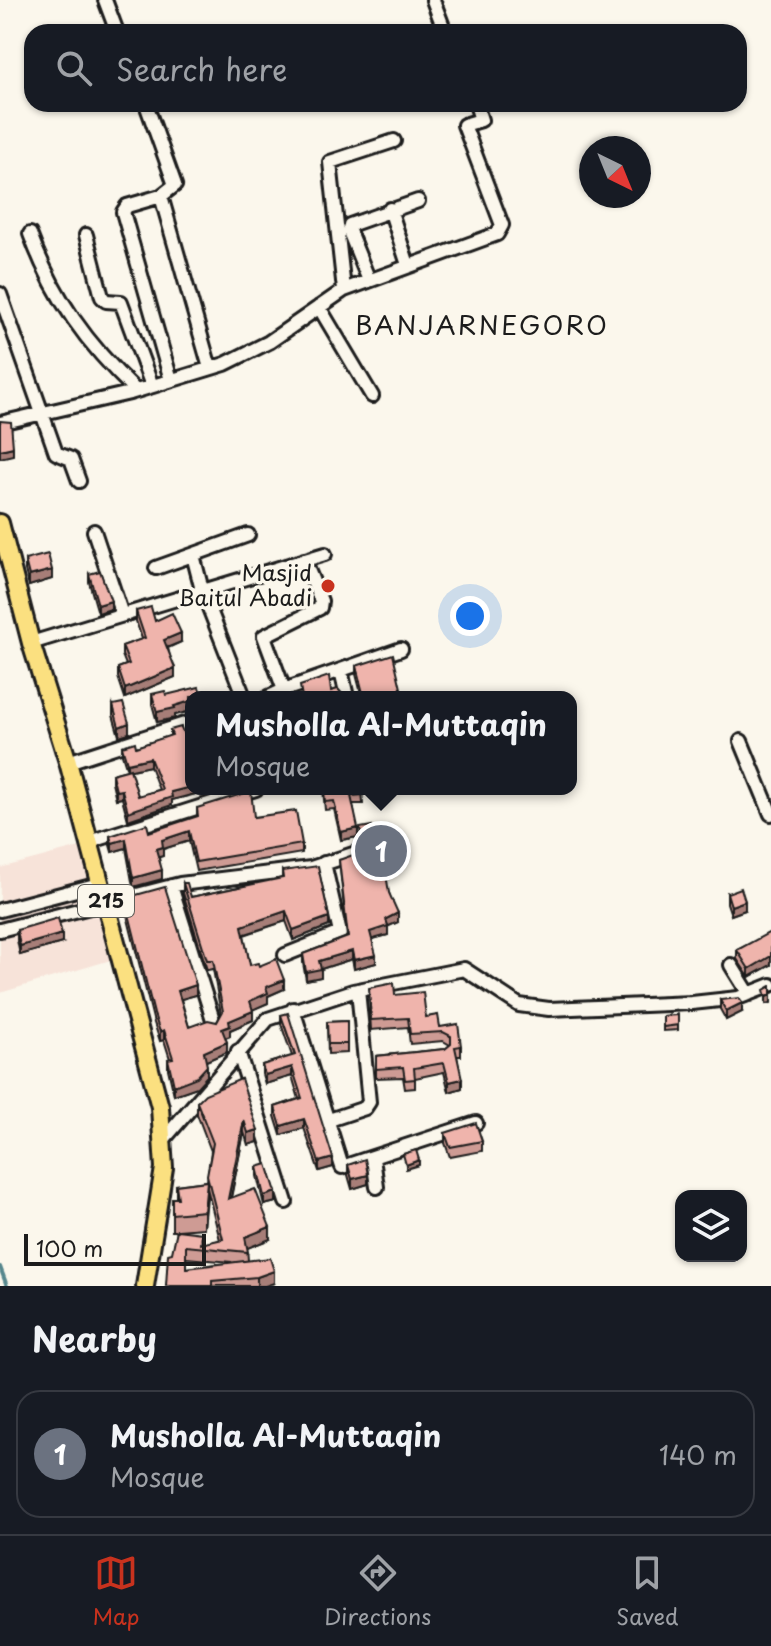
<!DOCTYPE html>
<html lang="en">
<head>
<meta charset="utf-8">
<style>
  :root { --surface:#171b24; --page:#242831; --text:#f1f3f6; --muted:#9ea1a6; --line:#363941; --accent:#c8321e }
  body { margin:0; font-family:"Playpen Sans",sans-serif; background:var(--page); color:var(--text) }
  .controls { position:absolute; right:24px; bottom:24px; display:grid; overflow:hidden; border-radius:16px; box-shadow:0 2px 6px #0004 }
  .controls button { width:72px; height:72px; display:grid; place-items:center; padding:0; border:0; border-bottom:2px solid var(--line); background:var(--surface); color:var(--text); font:40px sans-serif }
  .compass { position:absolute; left:579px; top:136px; width:72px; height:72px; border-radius:50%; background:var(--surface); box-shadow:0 2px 6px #0004; rotate:137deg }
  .scale { position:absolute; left:24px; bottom:20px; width:182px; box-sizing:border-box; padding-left:8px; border:4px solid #1c1c1c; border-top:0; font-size:22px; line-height:28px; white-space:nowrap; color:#1c1c1c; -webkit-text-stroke:6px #fbf7ec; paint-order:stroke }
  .you { position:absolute; left:470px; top:616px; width:28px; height:28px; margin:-20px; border:6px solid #fff; border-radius:50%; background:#1a73e8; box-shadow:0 0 0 12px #1a73e833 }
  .badge { display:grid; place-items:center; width:52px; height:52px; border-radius:50%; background:var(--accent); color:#fff; font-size:26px; font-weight:700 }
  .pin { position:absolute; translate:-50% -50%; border:4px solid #fff; box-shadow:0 2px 8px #0006 }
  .popup { position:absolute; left:185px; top:691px; width:392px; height:104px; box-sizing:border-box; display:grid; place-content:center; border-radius:16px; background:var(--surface); filter:drop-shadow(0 2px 6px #0005); font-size:26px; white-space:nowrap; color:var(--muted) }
  .popup b { font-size:30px; color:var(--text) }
  .popup::after { content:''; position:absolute; left:50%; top:100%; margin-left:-16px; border:16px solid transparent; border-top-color:var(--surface) }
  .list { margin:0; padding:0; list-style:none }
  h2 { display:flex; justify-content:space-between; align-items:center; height:104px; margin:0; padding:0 32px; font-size:34px }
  h2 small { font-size:26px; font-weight:400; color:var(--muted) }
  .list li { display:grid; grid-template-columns:52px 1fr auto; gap:24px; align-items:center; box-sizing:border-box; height:128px; margin:0 16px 16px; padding:0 16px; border:2px solid var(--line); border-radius:24px }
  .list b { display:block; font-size:30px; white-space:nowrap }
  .list p { margin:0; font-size:26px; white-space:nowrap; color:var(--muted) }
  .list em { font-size:26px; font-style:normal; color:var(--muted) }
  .icon { flex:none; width:44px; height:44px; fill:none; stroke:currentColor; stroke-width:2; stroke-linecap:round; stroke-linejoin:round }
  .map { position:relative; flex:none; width:771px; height:1286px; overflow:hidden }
  .search { position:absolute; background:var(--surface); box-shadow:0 2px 6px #0004; left:24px; right:24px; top:24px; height:88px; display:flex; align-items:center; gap:20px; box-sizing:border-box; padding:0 28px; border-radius:24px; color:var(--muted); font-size:30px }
  .sheet { height:248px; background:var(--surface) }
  nav { display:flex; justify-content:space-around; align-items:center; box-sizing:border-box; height:112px; border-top:2px solid var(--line); background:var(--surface); font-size:22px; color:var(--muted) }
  nav a { display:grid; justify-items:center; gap:4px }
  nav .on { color:var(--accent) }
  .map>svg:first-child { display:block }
  .built { fill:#f7e3d9 }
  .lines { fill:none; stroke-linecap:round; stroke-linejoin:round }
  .stream { stroke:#57878d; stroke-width:4 }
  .minor-casing { stroke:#1c1c1c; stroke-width:18 }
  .major-casing { stroke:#1c1c1c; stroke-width:22 }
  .minor { stroke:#fbf7ec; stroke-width:12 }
  .major { stroke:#fbe080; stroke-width:16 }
  .wall { fill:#ce9b94; stroke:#1c1c1c; stroke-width:2; fill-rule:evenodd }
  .shaded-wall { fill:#a77e78; stroke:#1c1c1c; stroke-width:2 }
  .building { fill:#efb4ac; stroke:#1c1c1c; stroke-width:2 }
  .poi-dot { fill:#c8321e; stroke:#fbf7ec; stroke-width:3 }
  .labels { text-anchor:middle; stroke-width:7; stroke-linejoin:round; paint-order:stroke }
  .shield { fill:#fbf7ec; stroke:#5f5e5a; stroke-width:2 }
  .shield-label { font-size:20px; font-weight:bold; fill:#1c1c1c }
  .poi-label { font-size:22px; fill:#1c1c1c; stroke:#fbf7ec; text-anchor:end }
  .quarter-label { font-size:26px; letter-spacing:2px; fill:#1c1c1c; stroke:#fbf7ec }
</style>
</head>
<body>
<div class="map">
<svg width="771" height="1286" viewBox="0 0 771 1286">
  <rect width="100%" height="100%" fill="#fbf7ec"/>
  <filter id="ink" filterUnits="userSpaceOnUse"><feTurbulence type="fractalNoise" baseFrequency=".0125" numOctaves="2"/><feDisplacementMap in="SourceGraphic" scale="16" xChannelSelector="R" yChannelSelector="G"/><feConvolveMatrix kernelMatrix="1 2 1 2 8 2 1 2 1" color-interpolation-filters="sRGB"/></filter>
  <g filter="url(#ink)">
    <path class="built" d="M84,846L114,959L0,993V868Z"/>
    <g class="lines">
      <path class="stream" d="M0,1267L7,1286"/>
      <defs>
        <path id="minor" d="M105,0L117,32
          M433,0L445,32
          M146,104L175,185L161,196L127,206L123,212L171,380
          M161,196L210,368
          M390,209L408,265
          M30,234C54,299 87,344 136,391
          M86,235L102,297L106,301L121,302L152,386
          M368,278L349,231L350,225L418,201
          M344,290L330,162L394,141
          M0,294L56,453L71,459L79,481
          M319,307L372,396
          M0,423L130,393L225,364L269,342L344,290L497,234L502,225L464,125L481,120L476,104
          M94,531L122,615
          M193,555L202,590L244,697
          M304,560L321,601L320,608L264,636L284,690L401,649
          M156,568L248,535
          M31,643L325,554
          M341,670L347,697
          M269,697L284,690
          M741,741L771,814
          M68,762L191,722
          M89,842L256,789
          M171,886L214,1023
          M0,910L99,884
          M0,930L180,884L311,868L374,847
          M285,955L340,933L324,863
          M731,965L749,994
          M293,1009L342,1167L476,1123
          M238,1051L286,1202
          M326,1121L365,1108L369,1102L358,990
          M164,1139L268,1019L353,991L464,969L519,1005L549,1009L692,1003L738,998L771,985
          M373,1158L377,1187"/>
        <path id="major" d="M0,523L31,643L68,762L160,1107L164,1168L145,1286"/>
      </defs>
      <use href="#minor" class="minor-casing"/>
      <use href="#major" class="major-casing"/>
      <use href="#minor" class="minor"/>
      <use href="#major" class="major"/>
    </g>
    <path class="wall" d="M25,560L52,579L29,586L25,570Z
      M89,574L111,609L98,613L89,582Z
      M136,611L155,621L181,642L168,648L175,677L125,698L118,677V668L126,665L122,655V646L142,639L136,621Z
      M356,666L403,697H362L356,674Z
      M152,694L191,697V711L175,715V718L157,722L152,704Z
      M113,705L129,733L119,736L113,715Z
      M170,730L191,789L212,790L172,800V805L128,820L122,798L116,799L112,782V774L127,770L122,754V746L136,747L170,736ZM150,766L159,790L138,796L130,770Z
      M323,789H362L363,804H353L358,837L341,840L334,809L325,810Z
      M197,808L254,817L302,844V853L196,871L189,841L163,849V856L159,857L162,879L133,887L126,848L112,852L110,845V836L149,832L197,816Z
      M369,857L389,893L398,922L388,926V935L372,939L376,963L354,969L352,959L321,969V977L306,980L303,963V954L347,937L339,860Z
      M282,871L329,926L293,940L286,921L244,935L250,965L259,966L284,989L268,996V1003L253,1009V1020L230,1030V1036L225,1038L227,1052L206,1061L207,1076L197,1087L174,1095L168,1069V1059H170L164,1040L160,1041L154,1023L125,907V898L196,995L181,999L189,1027L217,1022L221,1014L213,969L207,970L183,893V883L191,897L282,878Z
      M727,893L745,910L731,915L727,903Z
      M17,930L62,943L20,955L17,940Z
      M771,934V965L749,977L737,959V950Z
      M395,995L440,1027L461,1046V1056H457L462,1088L449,1092L444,1072L415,1078V1088L405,1089L403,1077L376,1078V1056L445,1049L450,1045L443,1041L410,1044L408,1027L371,1030L369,997Z
      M720,1000L742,1012L726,1020L720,1009Z
      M281,1015L333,1167L319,1171L304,1128L281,1135L275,1116V1107L299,1099L292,1076L265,1084L262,1074V1065L292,1056L281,1024Z
      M678,1015V1030L663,1031V1016Z
      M347,1021V1053L328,1054L327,1022Z
      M241,1079L258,1142L248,1145L244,1132L231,1198L270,1239L247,1248L248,1260L274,1283L265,1286H166L177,1231H172V1198H176V1185L207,1181L211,1151L197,1114V1102ZM207,1188L220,1240L202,1244L178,1230L204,1228ZM186,1258L232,1262L186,1268Z
      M445,1133L482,1141V1151L450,1157L445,1143Z
      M348,1165L368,1184L352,1189L348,1175Z
      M257,1167L276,1202L264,1205L257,1176Z"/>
    <path class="shaded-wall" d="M13,447V455L0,458V450Z
      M52,570V579L29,586V576Z
      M111,601V609L98,613V605Z
      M181,633V642L164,649V640Z
      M175,668V677L125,698V689Z
      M191,701V711L175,715V718L157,722V712L174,706Z
      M129,723V733L119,736V727Z
      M150,758V766L127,771V763Z
      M191,787V789H214L172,800V805L128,820V812L171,792Z
      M122,790V798L116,799V791Z
      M358,828V837L341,840V832Z
      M189,831V841L163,849V856L156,858V849L162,840Z
      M373,834V838L361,842V837Z
      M126,839V848L112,852V843Z
      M162,870V879L133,887V878Z
      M745,901V910L731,915V906Z
      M286,911V921L242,935V926Z
      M398,913V922L387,927L388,926V935L370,940V932L386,919Z
      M329,917V926L293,940V930Z
      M62,934V943L20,955V946Z
      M352,951V959L321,969V977L306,980V972L319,961Z
      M376,955V963L354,969V960Z
      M771,956V965L749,977V969Z
      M284,980V989L268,996V1003L250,1011V1001L266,987Z
      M196,985V995L178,1000V991Z
      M771,995V1003L766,1004V997Z
      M742,1003V1012L726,1020V1011Z
      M253,1011V1020L230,1030V1036L222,1039V1029L229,1021Z
      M164,1030V1040L160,1041V1032Z
      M227,1042V1052L204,1062V1052Z
      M207,1066V1076L197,1087L174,1095V1086Z
      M292,1067V1076L265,1084V1075Z
      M462,1079V1088L449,1092V1082Z
      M304,1119V1128L281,1135V1126Z
      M244,1120V1132L228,1211V1199Z
      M258,1130V1142L248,1145V1133Z
      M333,1158V1167L319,1171V1162Z
      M419,1160V1165L406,1169V1165Z
      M368,1175V1184L352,1189V1179Z
      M207,1181V1197L204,1228V1211Z
      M276,1192V1202L264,1205V1196Z
      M270,1227V1239L245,1249V1237Z
      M274,1271V1283L265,1286H257V1277Z"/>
    <path class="building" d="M0,421L11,422L13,447L0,450Z
      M48,554L52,570L29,576L25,560Z
      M100,571L111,601L98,605L89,574Z
      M151,607L155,621L172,613L181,633L164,640L175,668L125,689L118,668L129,664L122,646L145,638L136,611Z
      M393,654L403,697H364L356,666Z
      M329,676L331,691L338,689L345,697H302L300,686Z
      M199,687L202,697H191V701L174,706L175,708L157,712L152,694L165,691L166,695Z
      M123,703L129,723L119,727L113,705Z
      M181,727L191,753V787L171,792L172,797L128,812L122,790L116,791L112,774L130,769L138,796L162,789L150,758L127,763L122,746L135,742L136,747L172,735L170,730Z
      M324,789H362L363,795L351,796L358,828L341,832L334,801L325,802Z
      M251,791L254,817L296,811L302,844L196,862L189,831L162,840L163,847L156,849L162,870L133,878L126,839L112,843L110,836L147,824L149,832L198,816L197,808Z
      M372,826L373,834L361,837L360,828Z
      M367,850L369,857L383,855L389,893L398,913L386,919L388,926L370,932L376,955L354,960L352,951L319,961L321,969L306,972L303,954L348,937L339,860Z
      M318,866L329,917L293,930L286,911L242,926L250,965L258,963L259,966L276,959L284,980L266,987L268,993L250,1001L253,1011L229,1021L230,1026L222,1029L227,1042L204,1052L207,1066L197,1077L174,1086L168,1059L173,1058L164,1030L160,1032L154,1014L125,898L165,887L196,985L178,991L189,1027L208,1020L217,1022L223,1011L213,960H207L183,883H187L191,897L283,878L282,871Z
      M741,888L745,901L731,906L727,893Z
      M58,918L62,934L20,946L17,930Z
      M770,932L771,934V956L749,969L737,950Z
      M394,983L395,995L423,992L426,1017L438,1015L440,1027L458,1024L461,1046L455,1047L462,1079L449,1082L444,1063L414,1068L415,1079L405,1080L403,1067L376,1069V1056L445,1049L451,1044V1036L443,1032L410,1034L408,1018L371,1020L369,988Z
      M771,986V995L766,997L764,990Z
      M739,998L742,1003L726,1011L720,1000Z
      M288,1013L333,1158L319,1162L304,1119L281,1126L275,1107L302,1098L292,1067L265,1075L262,1065L295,1055L281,1015Z
      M678,1015V1025L663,1027V1016Z
      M347,1021V1044H328L327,1022Z
      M241,1079L258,1130L248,1133L244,1120L228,1199L255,1189L270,1227L245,1237L248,1252L186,1246V1268L270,1258L274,1271L257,1277L212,1281V1286H166L168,1254L172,1253L177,1230L202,1233L201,1244L223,1239L207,1175L213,1143L197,1102L205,1094Z
      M476,1123L482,1141L450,1147L445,1133Z
      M416,1150L419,1160L406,1165L403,1154Z
      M365,1159L368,1175L352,1179L348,1165Z
      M267,1164L276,1192L264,1196L257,1167Z
      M207,1181L204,1211L172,1214V1198H178L176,1185Z"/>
  </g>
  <circle class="poi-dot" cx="328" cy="586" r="8"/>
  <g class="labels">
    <rect class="shield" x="78" y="885" width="56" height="32" rx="6"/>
    <g class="shield-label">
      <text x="106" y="908">215</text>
    </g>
    <g class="poi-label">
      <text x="312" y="581">Masjid<tspan x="312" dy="25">Baitul Abadi</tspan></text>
    </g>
    <g class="quarter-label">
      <text x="482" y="335">BANJARNEGORO</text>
    </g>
  </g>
</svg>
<div class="controls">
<button><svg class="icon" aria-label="layers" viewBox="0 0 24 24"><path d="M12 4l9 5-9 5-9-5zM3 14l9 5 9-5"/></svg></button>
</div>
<svg class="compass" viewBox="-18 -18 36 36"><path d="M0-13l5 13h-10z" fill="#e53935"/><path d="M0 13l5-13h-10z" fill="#9ea1a6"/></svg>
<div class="scale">100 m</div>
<div class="you"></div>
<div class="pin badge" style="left:381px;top:851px;background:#6b7280">1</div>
<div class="popup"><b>Musholla Al-Muttaqin</b>Mosque</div>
<div class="search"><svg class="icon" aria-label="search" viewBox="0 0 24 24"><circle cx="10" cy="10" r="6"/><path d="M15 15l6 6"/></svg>Search here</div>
</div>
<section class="sheet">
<h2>Nearby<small></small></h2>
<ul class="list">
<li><span class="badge" style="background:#6b7280">1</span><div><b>Musholla Al-Muttaqin</b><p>Mosque</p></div><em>140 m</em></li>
</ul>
</section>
<nav>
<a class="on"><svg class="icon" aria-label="map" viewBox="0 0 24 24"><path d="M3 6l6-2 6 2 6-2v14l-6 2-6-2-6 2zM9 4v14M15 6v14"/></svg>Map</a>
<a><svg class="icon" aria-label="directions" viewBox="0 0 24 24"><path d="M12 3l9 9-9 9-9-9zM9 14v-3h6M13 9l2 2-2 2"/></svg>Directions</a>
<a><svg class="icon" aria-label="saved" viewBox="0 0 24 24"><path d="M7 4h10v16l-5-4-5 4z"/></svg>Saved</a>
</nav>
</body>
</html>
